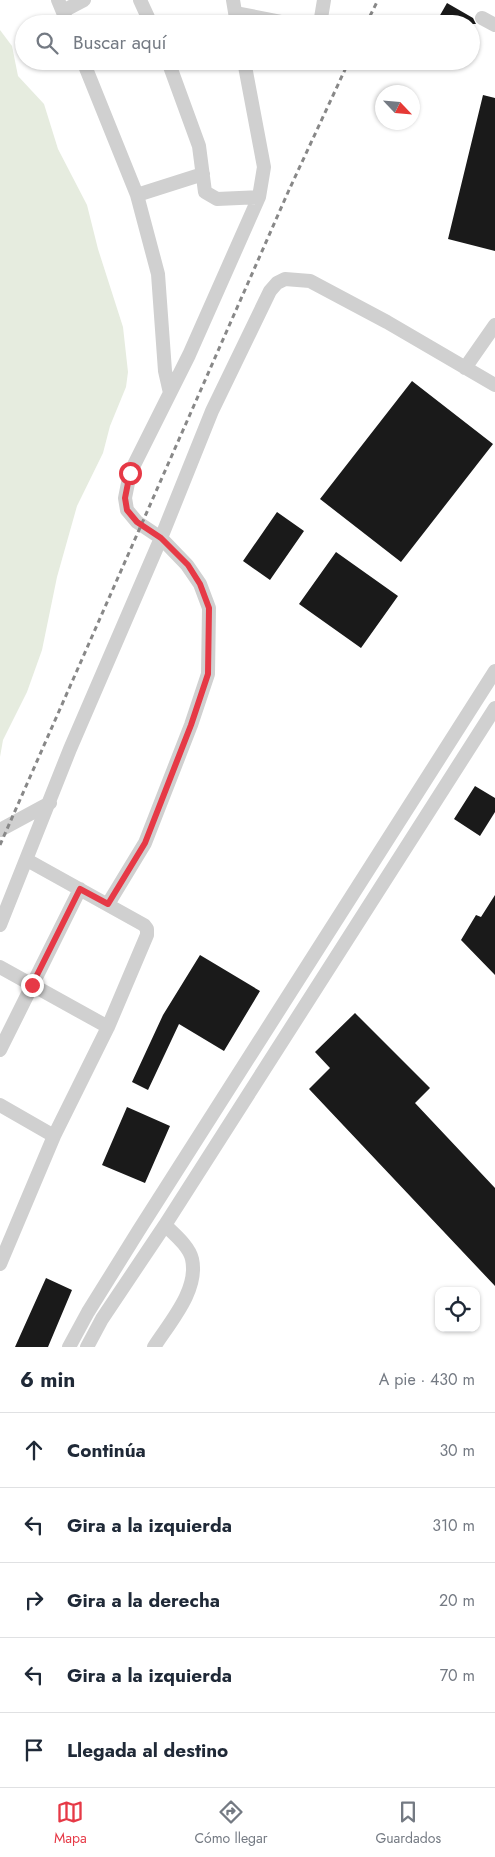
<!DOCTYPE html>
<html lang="es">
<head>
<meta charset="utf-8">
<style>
  :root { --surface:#fff; --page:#f2f2f3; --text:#1f2937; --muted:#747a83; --line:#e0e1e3; --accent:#e63946 }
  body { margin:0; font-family:Jost,sans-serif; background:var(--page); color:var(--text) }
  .controls { position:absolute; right:15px; bottom:15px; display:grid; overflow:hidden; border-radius:10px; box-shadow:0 1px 4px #0004 }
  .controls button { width:45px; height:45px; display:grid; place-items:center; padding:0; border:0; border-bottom:1px solid var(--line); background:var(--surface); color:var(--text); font:25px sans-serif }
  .compass { position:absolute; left:375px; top:85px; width:45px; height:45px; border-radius:50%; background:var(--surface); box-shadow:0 1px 4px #0004; rotate:116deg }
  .stop { position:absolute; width:15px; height:15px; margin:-11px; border:4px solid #e63946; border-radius:50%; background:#fff }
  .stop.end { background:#e63946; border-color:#fff; box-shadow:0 1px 5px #0008 }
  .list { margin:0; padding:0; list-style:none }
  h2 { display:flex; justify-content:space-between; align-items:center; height:65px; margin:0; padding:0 20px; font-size:21px }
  h2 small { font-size:16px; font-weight:400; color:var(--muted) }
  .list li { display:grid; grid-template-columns:32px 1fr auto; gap:15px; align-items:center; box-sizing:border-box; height:75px; padding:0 20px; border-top:1px solid var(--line) }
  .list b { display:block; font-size:19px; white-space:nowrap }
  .list em { font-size:16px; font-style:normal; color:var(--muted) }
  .icon { flex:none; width:28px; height:28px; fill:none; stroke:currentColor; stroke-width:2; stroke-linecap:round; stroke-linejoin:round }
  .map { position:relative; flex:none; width:495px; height:1347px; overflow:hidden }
  .search { position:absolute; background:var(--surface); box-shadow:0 1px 4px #0004; left:15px; right:15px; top:15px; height:55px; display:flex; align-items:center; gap:12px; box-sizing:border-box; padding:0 18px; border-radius:28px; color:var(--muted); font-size:19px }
  .sheet { height:440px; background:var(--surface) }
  nav { display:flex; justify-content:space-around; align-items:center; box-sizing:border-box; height:70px; border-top:1px solid var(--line); background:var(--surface); font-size:14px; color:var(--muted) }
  nav a { display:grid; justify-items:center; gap:2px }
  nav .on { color:var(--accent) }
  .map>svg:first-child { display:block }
  .green { fill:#e6ecdf }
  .building { fill:#1a1a1a }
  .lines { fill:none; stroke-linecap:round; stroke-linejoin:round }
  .minor { stroke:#d0d0d0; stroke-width:14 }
  .rail { stroke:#888; stroke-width:3; stroke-dasharray:5 4; stroke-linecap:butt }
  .route { stroke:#e63946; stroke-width:6 }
</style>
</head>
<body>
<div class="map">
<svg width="495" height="1347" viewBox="0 0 495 1347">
  <rect width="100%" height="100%" fill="#fff"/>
  <path class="green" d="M0,30L12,46L18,76L44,104L58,149L87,205L98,249L123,327L128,372L126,387L110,426L103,453L77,506L57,577L42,650L27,692L3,740L0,757Z"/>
  <path class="building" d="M447,3L473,18L476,24H435Z
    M483,95L495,98V251L448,239Z
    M412,381L493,444L401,562L320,499Z
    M277,512L304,531L270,580L243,561Z
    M336,552L398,596L361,648L299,604Z
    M475,786L495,798V812L480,836L454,819Z
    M495,895V975L461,940L476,915L481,917Z
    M200,955L260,991L224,1051L179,1024L148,1090L132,1082L163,1015Z
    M355,1013L430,1088L415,1103L495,1188V1286L309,1089L330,1068L315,1052Z
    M127,1107L170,1126L145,1183L102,1165Z
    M46,1278L72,1290L48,1347H15Z"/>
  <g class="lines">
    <path class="minor" d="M58,0L68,24
      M140,0L151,24
      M233,0L237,24
      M63,11L84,0
      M236,13L292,24
      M482,18L495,25
      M320,24L324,0
      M83,61L137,195L158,274L165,371L170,393L130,473L125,498L127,510L137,522L161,538L187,565L200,584L209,608L208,674L191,725L145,843L108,904
      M168,61L199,146L205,192L217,199L259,197
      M137,195L203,174
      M465,368L495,325
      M170,393L189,355L259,197L264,167L244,61
      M0,830L50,803
      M0,925L70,749L161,538L212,411L270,291L277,283L285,279L310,281L387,322L495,385
      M0,967L108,1027
      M0,1050L80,889
      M0,1105L54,1136
      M0,1264L54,1136L108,1027L147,935V929L144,925L27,860
      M69,1347L88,1312L139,1230L495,671
      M87,1347L102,1319L165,1225L495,708
      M154,1347C170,1322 199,1290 192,1259C189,1246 174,1234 165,1225"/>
    <path class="rail" d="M366,24L378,0
      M0,845L289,190L349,61"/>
  </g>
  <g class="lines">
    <path class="route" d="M32,985L80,889L108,904L145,843L191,725L208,674L209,608L200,584L188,565L161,538L137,522L127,510L125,498L130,473"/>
  </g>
</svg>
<div class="controls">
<button><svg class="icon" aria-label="locate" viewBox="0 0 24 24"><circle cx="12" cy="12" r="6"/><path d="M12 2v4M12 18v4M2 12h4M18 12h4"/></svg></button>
</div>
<svg class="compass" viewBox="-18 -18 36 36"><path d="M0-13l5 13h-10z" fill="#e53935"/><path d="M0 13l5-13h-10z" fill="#747a83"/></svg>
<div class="stop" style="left:130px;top:473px"></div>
<div class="stop end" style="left:32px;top:985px"></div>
<div class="search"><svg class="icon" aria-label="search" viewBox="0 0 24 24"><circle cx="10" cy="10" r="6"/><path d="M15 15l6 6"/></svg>Buscar aquí</div>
</div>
<section class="sheet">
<h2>6 min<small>A pie · 430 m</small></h2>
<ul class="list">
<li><svg class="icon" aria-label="ahead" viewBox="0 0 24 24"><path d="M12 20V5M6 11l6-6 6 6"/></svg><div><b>Continúa</b></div><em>30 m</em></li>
<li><svg class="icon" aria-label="left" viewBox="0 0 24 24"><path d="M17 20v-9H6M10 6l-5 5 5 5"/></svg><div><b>Gira a la izquierda</b></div><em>310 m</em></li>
<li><svg class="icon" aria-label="right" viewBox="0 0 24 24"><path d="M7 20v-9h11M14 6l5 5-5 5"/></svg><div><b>Gira a la derecha</b></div><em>20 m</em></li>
<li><svg class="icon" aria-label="left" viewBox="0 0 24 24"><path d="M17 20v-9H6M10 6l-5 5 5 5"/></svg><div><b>Gira a la izquierda</b></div><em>70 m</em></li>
<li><svg class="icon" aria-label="arrive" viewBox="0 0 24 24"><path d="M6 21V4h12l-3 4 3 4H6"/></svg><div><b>Llegada al destino</b></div></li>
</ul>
</section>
<nav>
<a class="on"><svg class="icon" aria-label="map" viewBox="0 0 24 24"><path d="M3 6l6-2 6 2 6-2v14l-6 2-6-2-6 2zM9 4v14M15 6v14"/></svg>Mapa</a>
<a><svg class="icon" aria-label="directions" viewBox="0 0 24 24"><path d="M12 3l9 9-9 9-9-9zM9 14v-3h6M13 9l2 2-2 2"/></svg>Cómo llegar</a>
<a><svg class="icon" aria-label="saved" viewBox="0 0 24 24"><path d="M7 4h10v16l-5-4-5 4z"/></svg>Guardados</a>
</nav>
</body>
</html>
